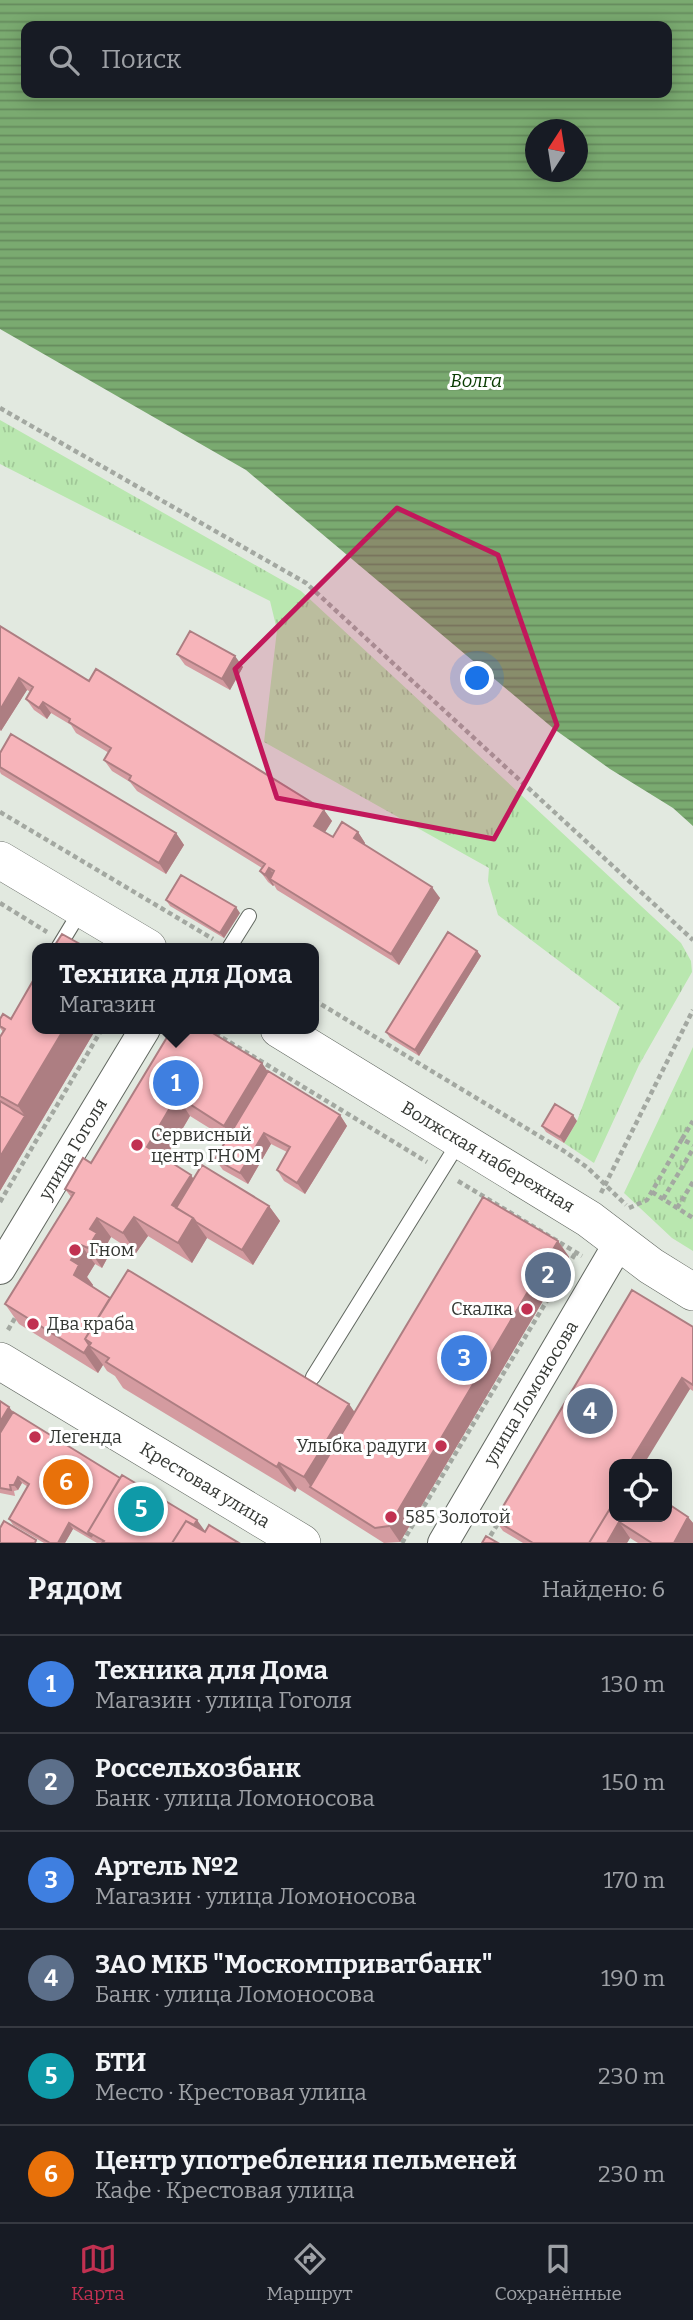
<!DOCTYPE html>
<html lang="ru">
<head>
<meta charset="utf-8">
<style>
  :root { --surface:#171b24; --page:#20242c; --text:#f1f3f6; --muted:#9ea1a6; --line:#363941; --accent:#c13151 }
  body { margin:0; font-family:Bitter,serif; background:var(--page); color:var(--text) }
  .controls { position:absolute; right:21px; bottom:21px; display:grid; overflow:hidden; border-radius:14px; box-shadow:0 4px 18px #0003 }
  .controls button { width:63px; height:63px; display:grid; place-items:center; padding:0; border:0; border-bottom:2px solid var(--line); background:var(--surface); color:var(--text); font:35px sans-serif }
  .compass { position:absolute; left:525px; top:119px; width:63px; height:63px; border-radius:50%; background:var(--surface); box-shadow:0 4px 18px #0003; rotate:12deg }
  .you { position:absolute; left:478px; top:679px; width:24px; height:24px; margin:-18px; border:5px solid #fff; border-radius:50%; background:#1a73e8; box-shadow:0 0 0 10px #1a73e833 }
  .badge { display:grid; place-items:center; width:46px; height:46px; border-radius:50%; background:var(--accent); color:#fff; font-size:23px; font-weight:700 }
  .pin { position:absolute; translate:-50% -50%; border:4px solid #fff; box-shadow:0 2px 7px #0006 }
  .popup { position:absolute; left:32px; top:943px; width:287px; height:91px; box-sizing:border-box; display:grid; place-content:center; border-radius:14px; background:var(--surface); filter:drop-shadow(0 2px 5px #0005); font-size:23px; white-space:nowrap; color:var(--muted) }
  .popup b { font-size:26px; color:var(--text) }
  .popup::after { content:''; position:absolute; left:50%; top:100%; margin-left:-14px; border:14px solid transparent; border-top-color:var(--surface) }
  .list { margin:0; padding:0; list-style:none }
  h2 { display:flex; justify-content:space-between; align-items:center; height:91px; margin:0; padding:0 28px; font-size:30px }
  h2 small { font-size:23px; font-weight:400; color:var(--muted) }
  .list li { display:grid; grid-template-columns:46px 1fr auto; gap:21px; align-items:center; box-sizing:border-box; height:98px; padding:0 28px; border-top:2px solid var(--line) }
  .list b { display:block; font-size:26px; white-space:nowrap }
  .list p { margin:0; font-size:23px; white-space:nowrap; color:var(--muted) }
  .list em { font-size:23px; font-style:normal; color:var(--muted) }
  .icon { flex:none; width:38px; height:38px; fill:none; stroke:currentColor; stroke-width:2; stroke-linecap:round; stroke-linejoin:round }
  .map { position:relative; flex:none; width:693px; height:1543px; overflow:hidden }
  .search { position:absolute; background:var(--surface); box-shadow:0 4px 18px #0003; left:21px; right:21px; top:21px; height:77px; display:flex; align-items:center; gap:18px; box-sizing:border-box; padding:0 24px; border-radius:14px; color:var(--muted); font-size:26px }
  .sheet { height:679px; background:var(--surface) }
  nav { display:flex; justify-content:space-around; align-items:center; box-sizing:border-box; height:98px; border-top:2px solid var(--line); background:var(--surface); font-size:19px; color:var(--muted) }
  nav a { display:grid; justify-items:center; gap:4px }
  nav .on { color:var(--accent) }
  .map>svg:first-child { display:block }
  .grass { fill:url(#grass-tufts) }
  .water { fill:url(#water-rules); fill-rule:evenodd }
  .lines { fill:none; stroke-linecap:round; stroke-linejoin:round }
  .service-casing { stroke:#626861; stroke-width:16 }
  .minor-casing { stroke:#626861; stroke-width:32 }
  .tertiary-casing { stroke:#626861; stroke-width:38 }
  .path { stroke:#a3a8a1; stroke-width:4.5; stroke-dasharray:5 3.5; stroke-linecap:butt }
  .service { stroke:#fff; stroke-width:14 }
  .minor { stroke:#fff; stroke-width:30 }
  .tertiary { stroke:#fff; stroke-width:37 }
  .wall { fill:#d49ba0 }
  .shaded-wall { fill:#ad7e82 }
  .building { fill:#f7b4ba; stroke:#ad7e82; stroke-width:2 }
  .marked { fill:#c2185b; fill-opacity:0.2; stroke:#c2185b; stroke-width:5; stroke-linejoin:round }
  .poi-dot { fill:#c13151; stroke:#fff; stroke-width:2.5 }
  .labels { text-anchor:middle; stroke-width:6; stroke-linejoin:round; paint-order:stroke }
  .poi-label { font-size:18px; fill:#353834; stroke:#fff; text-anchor:start }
  .street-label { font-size:18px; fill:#353834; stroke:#fff }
  .water-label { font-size:19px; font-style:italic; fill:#083b00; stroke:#fff }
</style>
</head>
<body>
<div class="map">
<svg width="693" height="1543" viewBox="0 0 693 1543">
  <defs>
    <pattern id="grass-tufts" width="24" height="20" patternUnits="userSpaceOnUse" patternTransform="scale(1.75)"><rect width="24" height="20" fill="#b9e7af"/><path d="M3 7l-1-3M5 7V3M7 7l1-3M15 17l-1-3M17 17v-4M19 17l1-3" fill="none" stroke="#a0c797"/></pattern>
    <pattern id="water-rules" width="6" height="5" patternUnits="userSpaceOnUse" patternTransform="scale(1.75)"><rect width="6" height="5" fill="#7aaa70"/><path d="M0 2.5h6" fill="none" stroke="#658b5d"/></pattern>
  </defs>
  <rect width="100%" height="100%" fill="#e2e9e0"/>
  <path class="grass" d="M0,420L301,591L681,943L691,961L692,972L639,1065L594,1163L564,1143L577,1121L620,1007L498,915L488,881L489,868L264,742L277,630L270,601L0,464Z
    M693,1047V1251L672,1238L624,1193Z"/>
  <path class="water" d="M0,0H693V826L673,808L610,769L554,729L246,470L0,329ZM26,26H667V93H26ZM536,130H578V172H536Z"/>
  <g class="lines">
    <defs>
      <path id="service" d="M58,948L81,910
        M229,948L249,916
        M313,1377L459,1142"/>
      <path id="minor" d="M0,1269L145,1029
        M443,1543L619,1243"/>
      <path id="tertiary" d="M0,860L148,948
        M279,1029L589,1219L651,1266L693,1292
        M0,1361L302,1543"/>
    </defs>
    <use href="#service" class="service-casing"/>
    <use href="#minor" class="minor-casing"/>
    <use href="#tertiary" class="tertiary-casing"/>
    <path class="path" d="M0,408L306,583L693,940
      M0,812L213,939
      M0,903L47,932
      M314,1000L564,1151L588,1168L626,1205
      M208,1029L427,1162
      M682,1139L693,1121
      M458,1181L582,1256
      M652,1192L693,1218
      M601,1193L693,1010
      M663,1199L693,1149
      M0,1202L102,1029
      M629,1208L647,1200L682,1139L693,1145
      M677,1208L693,1182
      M8,1330L18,1313
      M402,1543L576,1252
      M486,1543L500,1520"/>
    <use href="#service" class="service"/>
    <use href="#minor" class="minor"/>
    <use href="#tertiary" class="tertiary"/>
  </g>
  <path class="wall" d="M0,626L89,681L324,810L332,821L325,832L333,837L358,832L365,843L364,845L440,898L399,965L277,890L274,885L273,886L268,882L260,871L262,868L137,791L130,782L112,771L104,760L109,753L76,733L71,725L51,713L47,719L34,710L26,699L31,692L27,690L1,731L0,730Z
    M177,654L243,667L230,690L185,665Z
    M0,753L176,833L184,845L166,874L1,774L0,772Z
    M166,900L240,913L224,938L170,906Z
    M477,951L481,956L419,1056L390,1038L386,1032Z
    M0,1019H11L38,1029H96L0,1191V1037L3,1032L0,1028Z
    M172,1029L268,1071L340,1115L347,1126L305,1194L284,1181L277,1170L287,1152L271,1144L248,1184L223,1170L215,1159L227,1139L190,1116L165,1159L191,1175L193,1179L269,1206L280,1221L253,1265L207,1238L192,1263L148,1236L136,1253L111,1237L106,1246L110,1253L102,1268L95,1264L87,1277L93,1285L92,1286L110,1298L349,1404L355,1413L558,1241L569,1257L400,1542L384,1543L297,1488L295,1492L123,1388L115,1376L107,1371L103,1365L98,1373L19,1324L5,1304L71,1197L65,1189L91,1163Z
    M577,1121L564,1143L546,1132L542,1126Z
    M693,1327V1391L690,1389L614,1464V1517H688L693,1523V1543H638L630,1538L627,1543H523L503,1531L495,1520Z
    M0,1401L9,1407L13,1412L205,1532L239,1543H97L73,1529L65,1543H44L13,1525L9,1519L28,1487L22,1483L18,1490L14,1491L15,1496L0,1493Z"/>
  <path class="shaded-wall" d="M235,656L243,667L230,690L222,679Z
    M19,678L27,690L1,731L0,729V710Z
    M43,702L51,713L47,719L39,708Z
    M324,810L332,821L322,837L314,826Z
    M358,832L365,843L362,849L354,838Z
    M176,833L184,845L166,874L159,863Z
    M269,868L277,879H270L274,885L273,886L265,875Z
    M432,887L440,898L399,965L391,954Z
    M236,907L240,913L224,938L220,933Z
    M477,951L481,956L419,1056L415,1050Z
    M64,1029H96L0,1191V1157L25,1116L18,1106Z
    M262,1063L275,1082L237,1146L224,1126Z
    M177,1096L190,1116L160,1167L147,1147Z
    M340,1115L347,1126L305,1194L297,1183Z
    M573,1115L577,1121L564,1143L560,1137Z
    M264,1133L271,1144L248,1184L240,1173Z
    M191,1175L204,1195L190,1218L172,1205Z
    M269,1206L280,1221L253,1265L242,1250Z
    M134,1217L148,1236L136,1253L123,1233Z
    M97,1218L111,1237L106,1246L110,1253L102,1268L88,1248L90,1229Z
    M193,1218L207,1238L192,1263L178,1243Z
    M558,1241L569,1257L400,1542L389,1526Z
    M81,1245L95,1264L87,1277L93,1285L88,1295L74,1275L71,1260Z
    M89,1346L103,1365L98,1373L84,1353Z
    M682,1378L690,1389L644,1464H629Z
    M349,1404L366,1429L311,1487L304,1477Z
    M9,1407L17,1418L0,1445V1422Z
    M279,1463L297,1488L295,1492L277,1467Z
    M18,1477L22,1483L18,1490L14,1485Z
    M688,1517L693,1523V1543H674Z
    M197,1520L205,1531L183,1543Z
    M619,1522L630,1538L627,1543H595Z
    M69,1523L73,1529L65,1543H58Z"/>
  <path class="building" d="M0,626L89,681L96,669L324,810L314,826L333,837L342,822L358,832L354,838L432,887L391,954L270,879L274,871L269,868L265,875L260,871L265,864L129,780L131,776L104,760L111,748L69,722L70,719L43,702L39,708L26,699L33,687L19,678L0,710Z
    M190,631L235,656L222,679L177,654Z
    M11,734L176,833L159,863L0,767V753Z
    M181,875L236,907L220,933L166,900Z
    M448,932L477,951L415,1050L386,1032Z
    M62,934L87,948H53Z
    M38,972V1029H64L18,1106L0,1096V1037L5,1029L0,1026V1019L3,1014L11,1019Z
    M172,1029H206L262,1063L224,1126L177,1096L147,1147L191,1175L172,1205L193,1218L178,1243L134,1217L123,1233L97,1218L90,1229L97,1233L88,1248L81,1245L71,1260L79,1265L74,1275L110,1298L85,1339L89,1345L84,1353L5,1304L74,1193L65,1189L83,1158L91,1163Z
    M268,1071L340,1115L297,1183L277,1170L290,1147L264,1133L240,1173L215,1159Z
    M0,1101L25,1116L0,1157Z
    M555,1104L573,1115L560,1137L542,1126Z
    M202,1165L269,1206L242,1250L196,1222L193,1218L176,1208Z
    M483,1197L558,1241L389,1526L375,1528L310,1487Z
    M128,1270L349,1404L304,1477L279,1463L277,1467L106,1362L109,1358L89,1346L91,1343L85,1339Z
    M632,1290L693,1327V1385L682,1378L629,1464H614V1502L589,1543H533L495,1520Z
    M0,1401L9,1407L0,1422Z
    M13,1412L120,1478L88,1532L92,1537L69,1523L58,1543H50L9,1519L29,1484L18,1477L14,1485H10L11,1490L0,1488V1433Z
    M122,1475L197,1520L194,1525L186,1521L172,1543H102L104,1541L88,1532Z
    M614,1502V1517H667V1503L688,1517L674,1543H652L619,1522L607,1543H589Z
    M4,1521L36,1540L35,1543H0V1528Z
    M186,1521L205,1532L209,1525L239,1543H172Z
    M486,1536L498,1543H482Z"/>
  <path class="marked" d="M397,508L498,555L557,725L494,839L277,798L235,669Z"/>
  <g class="poi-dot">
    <circle cx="137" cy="1145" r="7"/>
    <circle cx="75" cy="1250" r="7"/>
    <circle cx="527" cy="1309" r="7"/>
    <circle cx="33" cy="1324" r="7"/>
    <circle cx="35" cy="1437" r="7"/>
    <circle cx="441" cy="1446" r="7"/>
    <circle cx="391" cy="1517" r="7"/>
  </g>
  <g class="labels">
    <g class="poi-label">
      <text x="151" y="1141">Сервисный<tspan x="151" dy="21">центр ГНОМ</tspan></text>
      <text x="89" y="1256">Гном</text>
      <text x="513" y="1315" text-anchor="end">Скалка</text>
      <text x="47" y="1330">Два краба</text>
      <text x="49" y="1443">Легенда</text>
      <text x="427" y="1452" text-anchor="end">Улыбка радуги</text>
      <text x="405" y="1523">585 Золотой</text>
    </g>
    <g class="street-label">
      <text transform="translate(73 1149) rotate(-59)" y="6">улица Гоголя</text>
      <text transform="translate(488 1157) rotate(31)" y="6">Волжская набережная</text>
      <text transform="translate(531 1393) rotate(-59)" y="6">улица Ломоносова</text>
      <text transform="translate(205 1485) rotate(31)" y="6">Крестовая улица</text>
    </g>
    <g class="water-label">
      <text x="476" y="387">Волга</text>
    </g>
  </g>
</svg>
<div class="controls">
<button><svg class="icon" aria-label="locate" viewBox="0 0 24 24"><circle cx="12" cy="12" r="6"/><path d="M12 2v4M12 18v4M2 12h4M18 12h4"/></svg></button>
</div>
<svg class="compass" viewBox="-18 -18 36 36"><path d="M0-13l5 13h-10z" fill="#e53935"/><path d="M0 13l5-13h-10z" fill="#9ea1a6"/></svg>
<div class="you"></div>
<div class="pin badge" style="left:176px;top:1083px;background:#3f7fe0">1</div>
<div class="popup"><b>Техника для Дома</b>Магазин</div>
<div class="pin badge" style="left:548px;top:1275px;background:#5c6f8a">2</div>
<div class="pin badge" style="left:464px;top:1358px;background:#3f7fe0">3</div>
<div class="pin badge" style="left:590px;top:1411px;background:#5c6f8a">4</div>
<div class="pin badge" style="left:141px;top:1509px;background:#0f9aa8">5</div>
<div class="pin badge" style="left:66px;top:1482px;background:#e8710a">6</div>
<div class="search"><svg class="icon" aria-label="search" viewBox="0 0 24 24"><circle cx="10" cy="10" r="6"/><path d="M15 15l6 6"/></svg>Поиск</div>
</div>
<section class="sheet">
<h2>Рядом<small>Найдено: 6</small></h2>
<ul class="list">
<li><span class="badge" style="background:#3f7fe0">1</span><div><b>Техника для Дома</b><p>Магазин · улица Гоголя</p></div><em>130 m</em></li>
<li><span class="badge" style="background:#5c6f8a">2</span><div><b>Россельхозбанк</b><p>Банк · улица Ломоносова</p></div><em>150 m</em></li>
<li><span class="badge" style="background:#3f7fe0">3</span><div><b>Артель №2</b><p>Магазин · улица Ломоносова</p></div><em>170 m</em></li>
<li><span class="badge" style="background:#5c6f8a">4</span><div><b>ЗАО МКБ &quot;Москомприватбанк&quot;</b><p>Банк · улица Ломоносова</p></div><em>190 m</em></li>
<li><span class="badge" style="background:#0f9aa8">5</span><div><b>БТИ</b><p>Место · Крестовая улица</p></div><em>230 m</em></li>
<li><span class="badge" style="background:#e8710a">6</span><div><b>Центр употребления пельменей</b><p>Кафе · Крестовая улица</p></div><em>230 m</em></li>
</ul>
</section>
<nav>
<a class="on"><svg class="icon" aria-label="map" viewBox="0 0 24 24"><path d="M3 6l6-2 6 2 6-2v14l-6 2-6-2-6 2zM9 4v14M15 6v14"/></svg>Карта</a>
<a><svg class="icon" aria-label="directions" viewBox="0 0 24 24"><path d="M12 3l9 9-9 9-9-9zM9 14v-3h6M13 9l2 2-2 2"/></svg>Маршрут</a>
<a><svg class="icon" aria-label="saved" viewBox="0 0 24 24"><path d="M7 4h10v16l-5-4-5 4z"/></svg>Сохранённые</a>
</nav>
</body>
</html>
